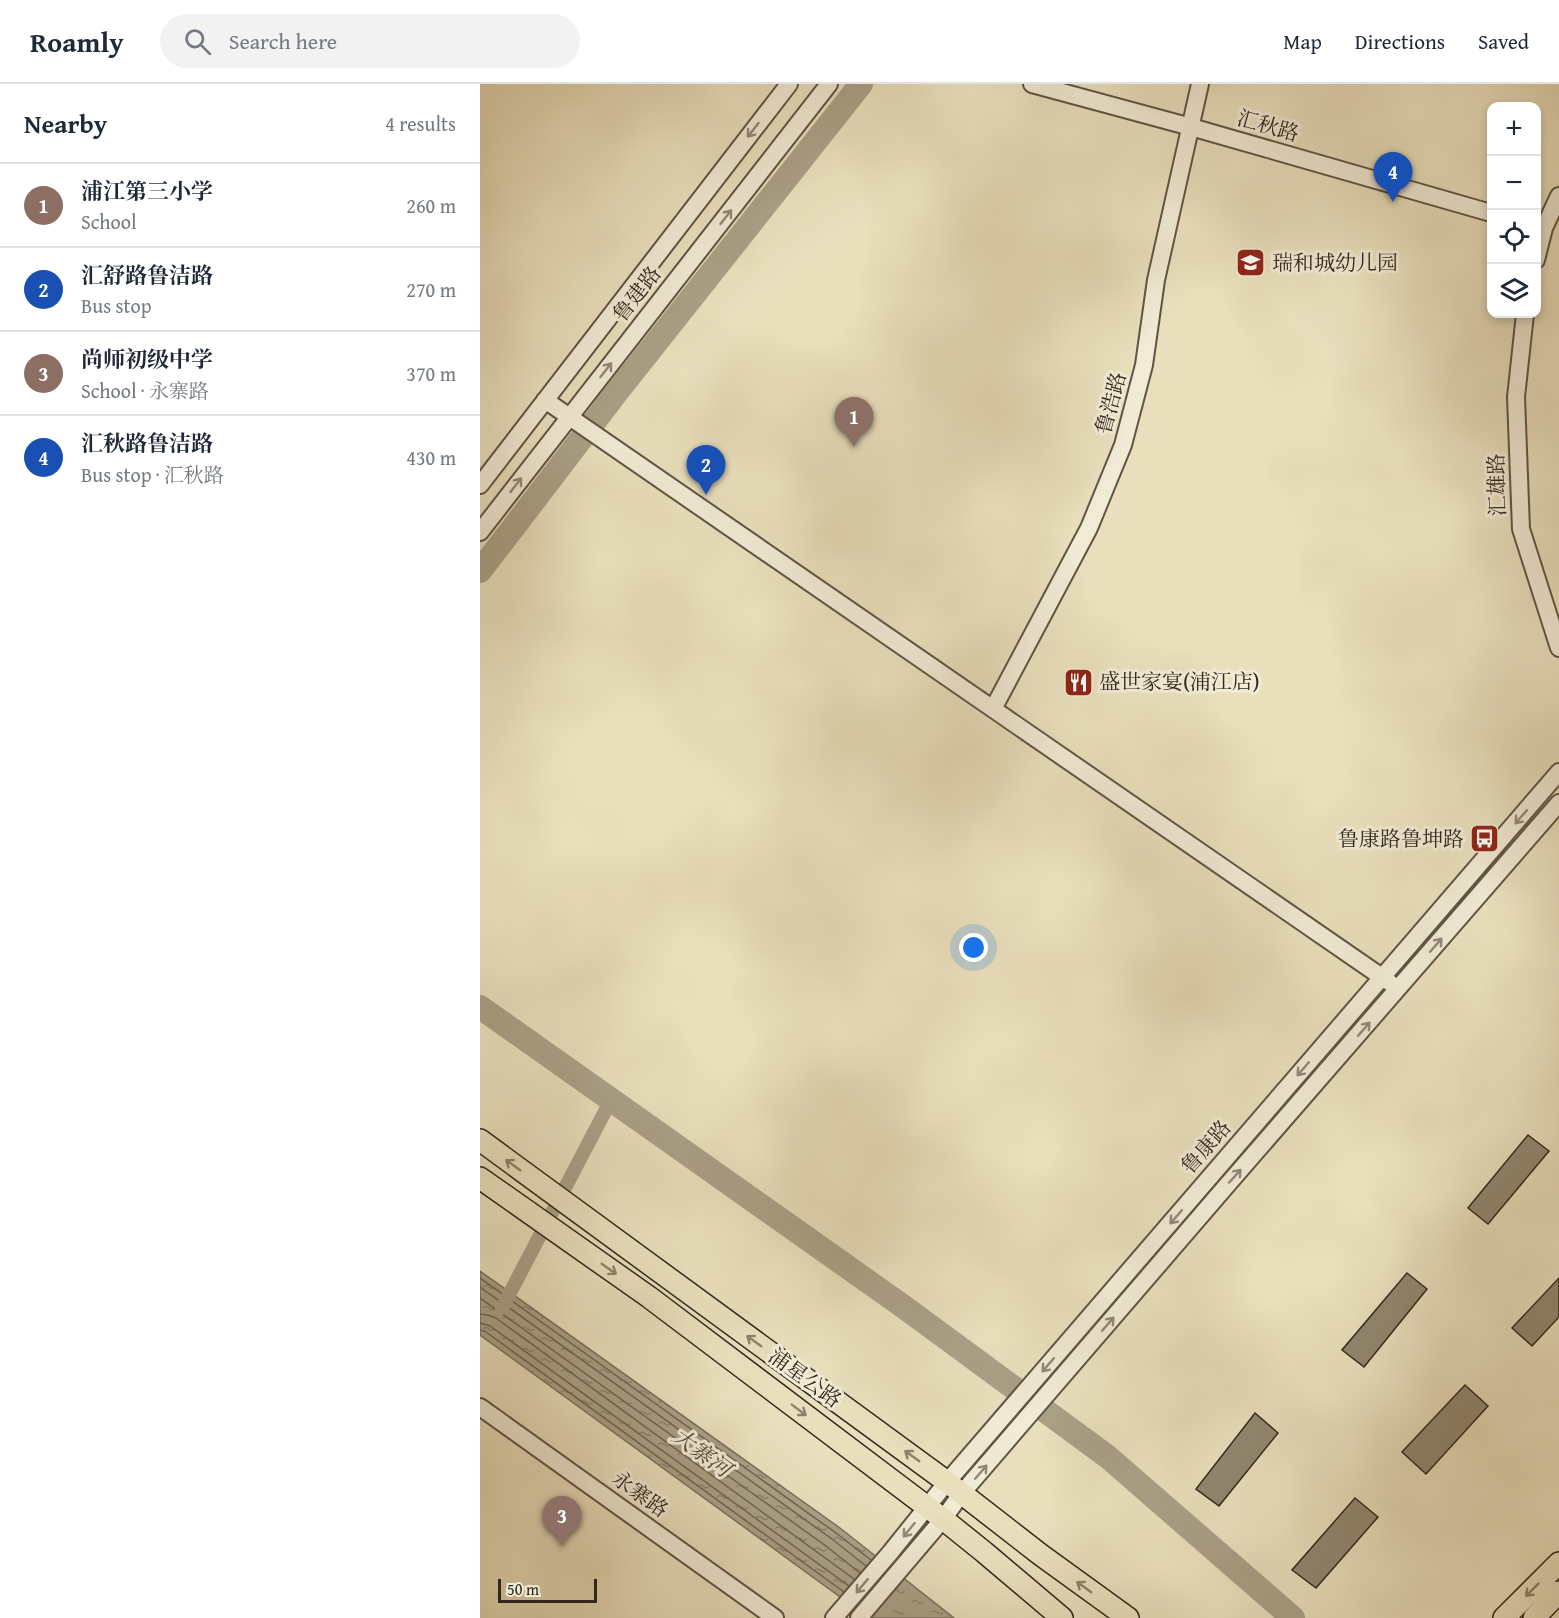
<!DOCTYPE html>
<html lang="en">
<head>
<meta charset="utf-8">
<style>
  :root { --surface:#fff; --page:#f2f2f3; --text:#1f2937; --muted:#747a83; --line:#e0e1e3; --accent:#8f2418 }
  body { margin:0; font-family:"Gentium Book Plus","Noto Serif SC",serif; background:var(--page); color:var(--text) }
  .controls { position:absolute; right:18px; top:18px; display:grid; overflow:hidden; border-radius:12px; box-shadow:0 3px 9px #0003 }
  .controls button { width:54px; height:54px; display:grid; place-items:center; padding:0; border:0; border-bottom:2px solid var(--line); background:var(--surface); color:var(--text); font:30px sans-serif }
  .scale { position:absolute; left:18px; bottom:15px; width:99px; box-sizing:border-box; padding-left:6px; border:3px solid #31271c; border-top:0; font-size:16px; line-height:21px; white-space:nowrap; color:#31271c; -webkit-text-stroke:4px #f1ead4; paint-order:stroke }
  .you { position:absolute; left:494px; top:864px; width:21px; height:21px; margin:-15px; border:4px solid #fff; border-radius:50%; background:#1a73e8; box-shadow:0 0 0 9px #1a73e833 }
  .badge { display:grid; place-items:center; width:39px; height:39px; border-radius:50%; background:var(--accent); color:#fff; font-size:20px; font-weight:700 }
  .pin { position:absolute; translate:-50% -50px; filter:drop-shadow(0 2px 3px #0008) }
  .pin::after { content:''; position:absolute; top:32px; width:21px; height:18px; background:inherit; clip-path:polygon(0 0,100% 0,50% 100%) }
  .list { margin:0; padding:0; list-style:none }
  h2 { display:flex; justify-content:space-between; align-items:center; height:78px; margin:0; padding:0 24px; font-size:26px }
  h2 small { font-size:20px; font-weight:400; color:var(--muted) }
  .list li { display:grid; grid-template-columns:39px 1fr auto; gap:18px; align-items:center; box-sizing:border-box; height:84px; padding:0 24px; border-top:2px solid var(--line) }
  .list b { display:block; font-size:22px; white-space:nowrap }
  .list p { margin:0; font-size:20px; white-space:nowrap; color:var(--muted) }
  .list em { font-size:20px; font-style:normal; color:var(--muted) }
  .icon { flex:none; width:33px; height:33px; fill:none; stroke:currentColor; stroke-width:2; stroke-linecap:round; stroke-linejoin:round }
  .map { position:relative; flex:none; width:1079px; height:1534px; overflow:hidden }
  header { display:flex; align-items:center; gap:36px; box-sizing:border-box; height:84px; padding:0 30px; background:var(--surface); border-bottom:2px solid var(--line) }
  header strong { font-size:28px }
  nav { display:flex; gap:33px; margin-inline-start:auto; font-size:21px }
  .search { width:420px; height:54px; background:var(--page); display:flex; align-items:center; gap:15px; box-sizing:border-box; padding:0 21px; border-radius:33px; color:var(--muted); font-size:22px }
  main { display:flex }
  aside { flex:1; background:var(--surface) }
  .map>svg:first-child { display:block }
  .water { fill:url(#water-ripples); stroke:#7a705c; stroke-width:1.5 }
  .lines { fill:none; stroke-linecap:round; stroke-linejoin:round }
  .shore { stroke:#6e6451; stroke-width:1.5 }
  .canal { stroke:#aaa086; stroke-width:14 }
  .river { stroke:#aaa086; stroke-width:24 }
  .building { fill:#918770; stroke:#31271c; stroke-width:1.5 }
  .minor-casing { stroke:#5f5544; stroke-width:20 }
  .major-casing { stroke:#31271c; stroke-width:24 }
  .minor { stroke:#f1ead4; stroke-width:16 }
  .major { stroke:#e9dfbd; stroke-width:21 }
  .oneway { stroke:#918878 }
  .oneway2 { stroke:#8d836c }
  .labels { text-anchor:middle; stroke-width:6; stroke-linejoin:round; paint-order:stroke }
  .street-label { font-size:21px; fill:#31271c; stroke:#f1ead4 }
  .poi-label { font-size:21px; fill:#31271c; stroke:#f1ead4; text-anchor:start }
  .water-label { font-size:22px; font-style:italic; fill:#554b3c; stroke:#f1ead4 }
</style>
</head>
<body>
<header>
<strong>Roamly</strong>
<div class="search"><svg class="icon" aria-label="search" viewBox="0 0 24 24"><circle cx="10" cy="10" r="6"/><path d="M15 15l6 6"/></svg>Search here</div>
<nav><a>Map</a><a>Directions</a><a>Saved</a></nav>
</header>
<main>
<aside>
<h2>Nearby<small>4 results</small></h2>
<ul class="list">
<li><span class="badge" style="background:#8d6e63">1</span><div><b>浦江第三小学</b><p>School</p></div><em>260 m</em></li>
<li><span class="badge" style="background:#1a4fb4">2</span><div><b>汇舒路鲁洁路</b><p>Bus stop</p></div><em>270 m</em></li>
<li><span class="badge" style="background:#8d6e63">3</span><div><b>尚师初级中学</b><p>School · 永寨路</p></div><em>370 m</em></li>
<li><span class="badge" style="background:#1a4fb4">4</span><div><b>汇秋路鲁洁路</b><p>Bus stop · 汇秋路</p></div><em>430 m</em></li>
</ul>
</aside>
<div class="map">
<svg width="1079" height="1534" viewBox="0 0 1079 1534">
  <defs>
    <pattern id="water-ripples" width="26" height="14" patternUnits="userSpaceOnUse" patternTransform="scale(1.5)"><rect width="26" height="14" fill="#aaa086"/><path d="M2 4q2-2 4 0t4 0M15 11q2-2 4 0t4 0" fill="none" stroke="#8b826d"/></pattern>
  </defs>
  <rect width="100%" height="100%" fill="#e9dfbd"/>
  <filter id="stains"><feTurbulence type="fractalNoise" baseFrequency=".00333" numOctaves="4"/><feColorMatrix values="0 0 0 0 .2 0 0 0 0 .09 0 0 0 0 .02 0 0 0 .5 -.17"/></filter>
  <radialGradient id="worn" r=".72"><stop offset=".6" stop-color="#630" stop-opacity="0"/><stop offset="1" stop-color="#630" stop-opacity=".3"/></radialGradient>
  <path class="water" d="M0,1187L360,1444L474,1534H389L0,1251Z"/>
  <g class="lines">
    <path class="shore" d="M0,1194L356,1449L391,1476
      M0,1203L352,1455L386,1482
      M0,1214L346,1462L380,1489
      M0,1230L8,1231L16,1234L374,1495
      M0,1239L10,1242L369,1502
      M0,1246L6,1248L364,1508"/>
    <path class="canal" d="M22,1224L131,1016"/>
    <path class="river" d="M0,487L137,308L381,0
      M0,923L424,1223L628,1373L813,1534"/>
  </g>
  <path class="building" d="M1048,1051L1069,1067L1008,1140L988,1124Z
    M927,1189L947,1205L884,1283L862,1266Z
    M1079,1194V1233L1052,1262L1032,1244Z
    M985,1301L1008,1322L946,1390L922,1368Z
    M775,1329L798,1349L739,1422L716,1405Z
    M875,1414L898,1433L836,1504L812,1486Z"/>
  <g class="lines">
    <defs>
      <path id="minor" d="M552,0L711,43L1011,129
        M1056,176L1064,144L1079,112
        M1045,230L1036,313L1041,445L1079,564
        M65,316L909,898
        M0,401L309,0
        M0,448L349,0
        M513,625L609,444L643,361L664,281L676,196L720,0
        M0,1323L295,1534
        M354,1534L410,1469L467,1398L1079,688
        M379,1534L463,1435L482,1409L748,1100L1079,719"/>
      <path id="major" d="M0,1056L467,1398L561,1471L648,1534
        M0,1094L169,1213L463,1435L504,1468L582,1534
        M1024,1534L1079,1479
        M1054,1534L1079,1508"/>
    </defs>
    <use href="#minor" class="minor-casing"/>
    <use href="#major" class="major-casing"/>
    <use href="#minor" class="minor"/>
    <use href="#major" class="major"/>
  </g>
  <defs><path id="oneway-shaft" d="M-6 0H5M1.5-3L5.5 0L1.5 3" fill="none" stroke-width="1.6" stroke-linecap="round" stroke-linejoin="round" transform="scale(1.5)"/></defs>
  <g class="oneway">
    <use href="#oneway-shaft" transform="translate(273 46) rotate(128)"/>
    <use href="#oneway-shaft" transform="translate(246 133) rotate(-52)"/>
    <use href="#oneway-shaft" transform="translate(126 286) rotate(-52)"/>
    <use href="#oneway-shaft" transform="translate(36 401) rotate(-52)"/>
    <use href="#oneway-shaft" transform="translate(1041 733) rotate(131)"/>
    <use href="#oneway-shaft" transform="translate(956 861) rotate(-49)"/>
    <use href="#oneway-shaft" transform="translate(884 945) rotate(-49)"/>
    <use href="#oneway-shaft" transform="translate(823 985) rotate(131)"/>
    <use href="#oneway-shaft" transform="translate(755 1092) rotate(-48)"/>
    <use href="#oneway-shaft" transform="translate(696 1133) rotate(131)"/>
    <use href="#oneway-shaft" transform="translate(628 1240) rotate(-49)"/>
    <use href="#oneway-shaft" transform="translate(568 1281) rotate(131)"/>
    <use href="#oneway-shaft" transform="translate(501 1388) rotate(-49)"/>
    <use href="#oneway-shaft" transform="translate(429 1446) rotate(129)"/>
    <use href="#oneway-shaft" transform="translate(382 1502) rotate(130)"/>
  </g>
  <g class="oneway2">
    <use href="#oneway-shaft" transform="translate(33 1081) rotate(-144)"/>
    <use href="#oneway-shaft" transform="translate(129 1185) rotate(35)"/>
    <use href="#oneway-shaft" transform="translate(274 1257) rotate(-144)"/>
    <use href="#oneway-shaft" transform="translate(319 1326) rotate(37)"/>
    <use href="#oneway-shaft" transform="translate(432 1372) rotate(-144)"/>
    <use href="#oneway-shaft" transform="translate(604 1503) rotate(-144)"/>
    <use href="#oneway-shaft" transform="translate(1052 1506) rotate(135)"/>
  </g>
  <defs>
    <symbol id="school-square" viewBox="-11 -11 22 22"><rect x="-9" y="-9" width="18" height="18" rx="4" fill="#8f2418" stroke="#f1ead4"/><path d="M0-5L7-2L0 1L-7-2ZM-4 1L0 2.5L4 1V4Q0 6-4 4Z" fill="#fff"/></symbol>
    <symbol id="restaurant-square" viewBox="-11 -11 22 22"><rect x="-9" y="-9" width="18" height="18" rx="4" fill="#8f2418" stroke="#f1ead4"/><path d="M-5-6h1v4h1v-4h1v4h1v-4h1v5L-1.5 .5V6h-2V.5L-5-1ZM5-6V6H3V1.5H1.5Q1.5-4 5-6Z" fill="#fff"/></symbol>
    <symbol id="bus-square" viewBox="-11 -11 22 22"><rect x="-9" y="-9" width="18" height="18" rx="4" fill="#8f2418" stroke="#f1ead4"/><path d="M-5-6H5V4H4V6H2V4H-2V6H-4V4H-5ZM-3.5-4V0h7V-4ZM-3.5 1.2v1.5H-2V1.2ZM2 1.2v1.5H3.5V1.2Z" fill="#fff"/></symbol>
  </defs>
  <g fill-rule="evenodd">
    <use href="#school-square" x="754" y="162" width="33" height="33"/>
    <use href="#restaurant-square" x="582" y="582" width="33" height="33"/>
    <use href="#bus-square" x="988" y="738" width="33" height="33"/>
  </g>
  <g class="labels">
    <g class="street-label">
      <text transform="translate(788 42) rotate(16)" y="7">汇秋路</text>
      <text transform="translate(157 210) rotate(-52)" y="7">鲁建路</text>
      <text transform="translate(631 319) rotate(-75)" y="7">鲁浩路</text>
      <text transform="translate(1017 401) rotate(-92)" y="7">汇雄路</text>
      <text transform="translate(726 1063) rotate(-49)" y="7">鲁康路</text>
      <text transform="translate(325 1294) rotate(36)" y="7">浦星公路</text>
      <text transform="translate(160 1410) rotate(36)" y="7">永寨路</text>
    </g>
    <g class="poi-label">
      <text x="792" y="186">瑞和城幼儿园</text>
      <text x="619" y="605">盛世家宴(浦江店)</text>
      <text x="984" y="762" text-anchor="end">鲁康路鲁坤路</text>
    </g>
    <g class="water-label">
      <text transform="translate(222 1368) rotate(36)" y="8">大寨河</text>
    </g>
  </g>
  <rect width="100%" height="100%" filter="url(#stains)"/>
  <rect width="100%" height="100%" fill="url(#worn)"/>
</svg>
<div class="controls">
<button>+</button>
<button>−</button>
<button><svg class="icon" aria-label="locate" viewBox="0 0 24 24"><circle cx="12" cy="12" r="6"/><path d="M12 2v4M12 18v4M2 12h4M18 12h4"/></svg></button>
<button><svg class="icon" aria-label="layers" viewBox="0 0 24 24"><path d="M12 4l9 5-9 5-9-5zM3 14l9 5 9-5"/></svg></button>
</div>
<div class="scale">50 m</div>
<div class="you"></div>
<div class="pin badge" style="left:374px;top:363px;background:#8d6e63">1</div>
<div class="pin badge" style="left:226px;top:411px;background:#1a4fb4">2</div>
<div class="pin badge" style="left:82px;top:1462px;background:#8d6e63">3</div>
<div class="pin badge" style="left:913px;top:118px;background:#1a4fb4">4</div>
</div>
</main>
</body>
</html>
